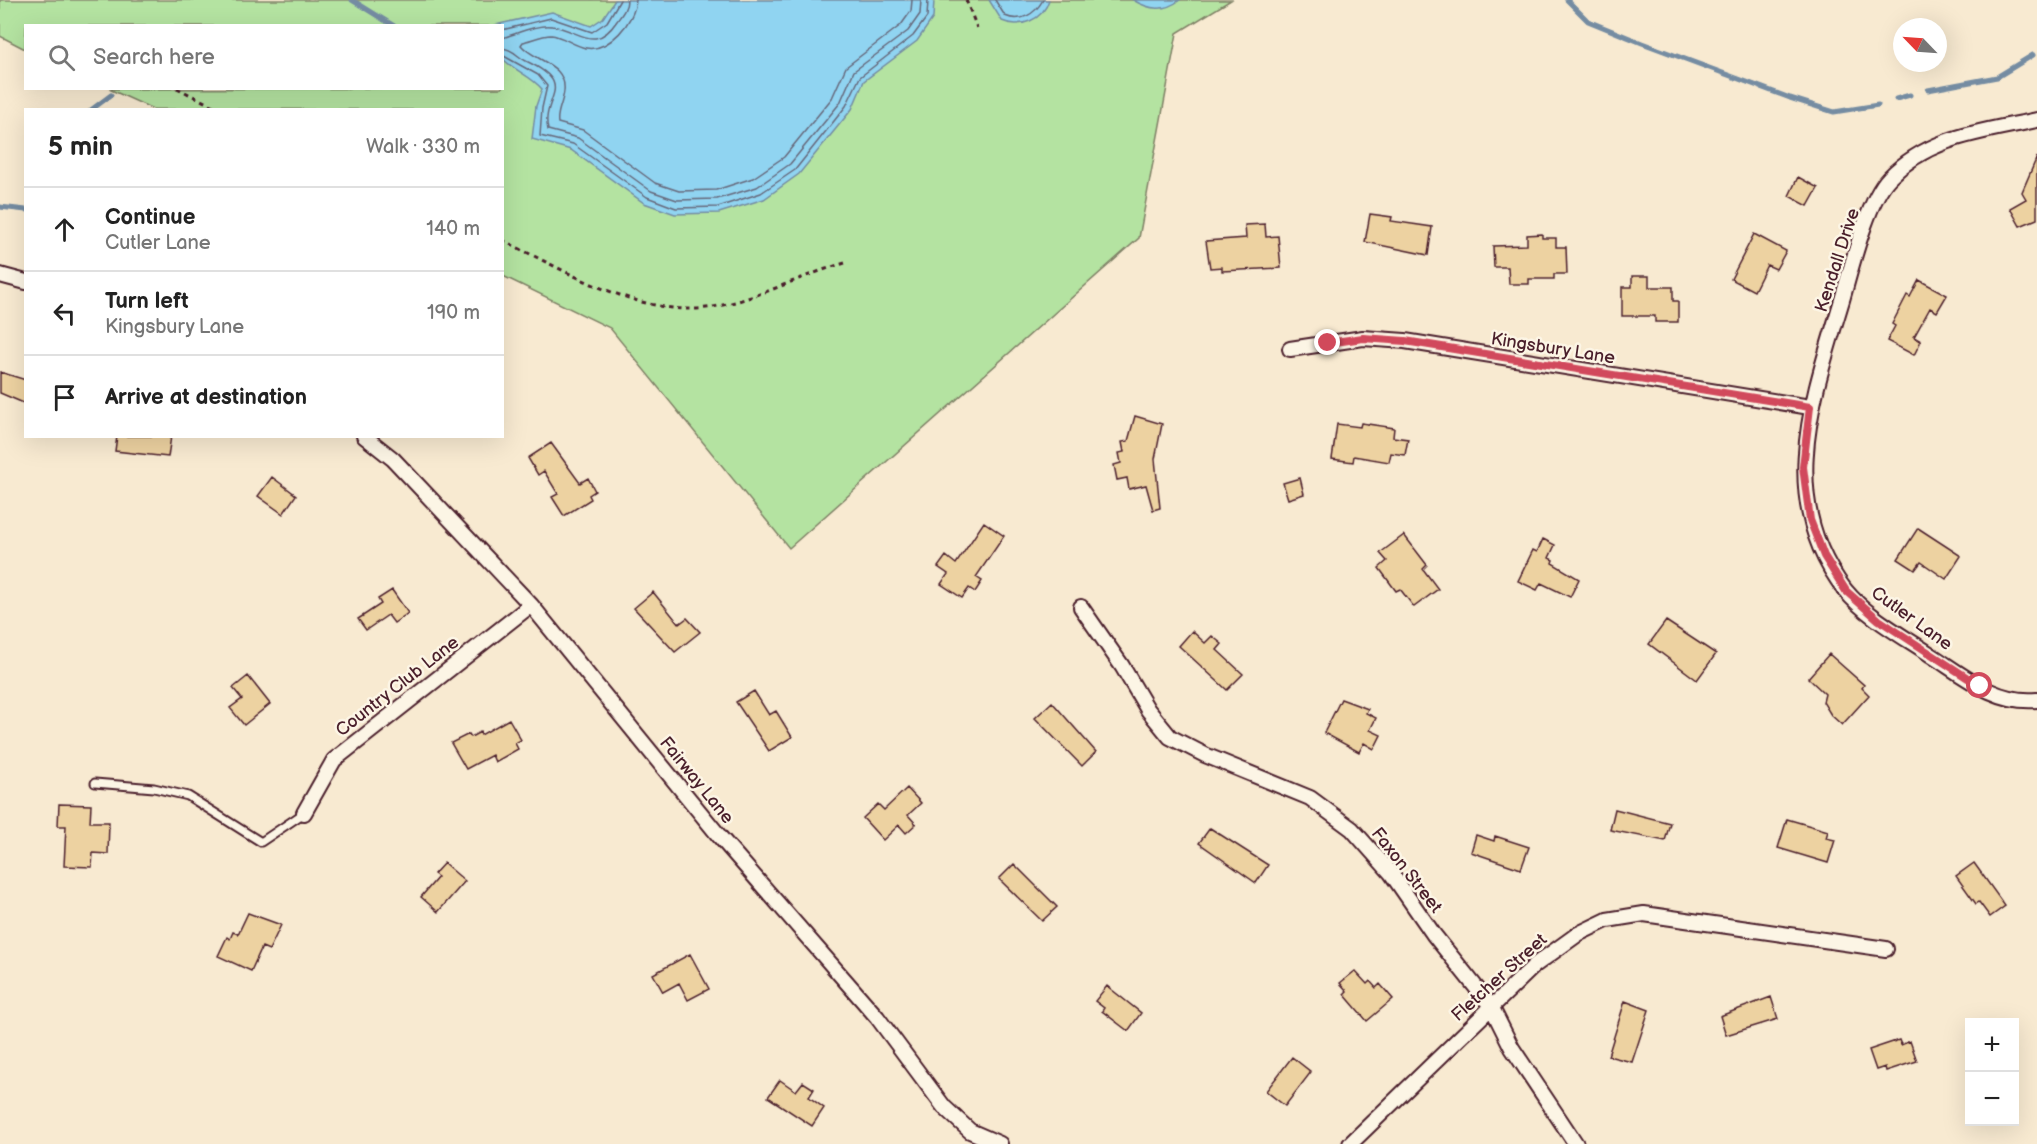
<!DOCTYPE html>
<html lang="en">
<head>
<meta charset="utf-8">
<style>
  :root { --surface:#fff; --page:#f6f6f6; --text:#222; --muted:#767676; --line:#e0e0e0 }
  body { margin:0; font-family:"Balsamiq Sans",sans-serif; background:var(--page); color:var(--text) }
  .controls { position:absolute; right:18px; bottom:18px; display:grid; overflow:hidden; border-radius:0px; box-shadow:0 6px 24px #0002 }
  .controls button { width:54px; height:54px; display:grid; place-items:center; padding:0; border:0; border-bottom:2px solid var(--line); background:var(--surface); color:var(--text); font:30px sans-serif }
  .compass { position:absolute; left:1893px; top:18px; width:54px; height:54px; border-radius:50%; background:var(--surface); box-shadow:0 6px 24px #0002; rotate:295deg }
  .stop { position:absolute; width:18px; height:18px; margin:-14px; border:4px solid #d1495b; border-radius:50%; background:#fff }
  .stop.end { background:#d1495b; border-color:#fff; box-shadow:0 2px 6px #0008 }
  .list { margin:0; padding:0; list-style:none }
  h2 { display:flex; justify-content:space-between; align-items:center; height:78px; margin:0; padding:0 24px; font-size:26px }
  h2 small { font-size:20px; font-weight:400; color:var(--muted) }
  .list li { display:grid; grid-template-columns:39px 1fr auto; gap:18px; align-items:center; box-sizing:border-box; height:84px; padding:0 24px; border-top:2px solid var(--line) }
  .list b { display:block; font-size:22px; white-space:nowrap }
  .list p { margin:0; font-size:20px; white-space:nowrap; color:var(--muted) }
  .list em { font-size:20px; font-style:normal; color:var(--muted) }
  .icon { flex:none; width:33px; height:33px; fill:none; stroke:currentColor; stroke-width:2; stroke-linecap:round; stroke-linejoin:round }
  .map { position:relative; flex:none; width:2037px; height:1144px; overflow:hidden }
  .search { position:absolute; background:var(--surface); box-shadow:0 6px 24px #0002; left:24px; top:24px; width:480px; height:66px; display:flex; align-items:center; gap:15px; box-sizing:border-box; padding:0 21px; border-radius:0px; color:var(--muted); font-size:22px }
  .panel { position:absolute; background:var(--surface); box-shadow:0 6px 24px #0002; left:24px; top:108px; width:480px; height:330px; border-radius:0px }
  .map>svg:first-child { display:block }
  .green { fill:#b4e3a1; stroke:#7f8166; stroke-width:1.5 }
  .water { fill:#90d4f1; stroke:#748ca2; stroke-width:1.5 }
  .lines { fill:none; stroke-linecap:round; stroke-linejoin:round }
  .shore { stroke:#66677a; stroke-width:1.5 }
  .stream { stroke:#748ca2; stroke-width:5 }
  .building { fill:#edd2a1; stroke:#4a1f2b; stroke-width:1.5 }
  .lane-casing { stroke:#4a1f2b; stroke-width:11 }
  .street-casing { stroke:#4a1f2b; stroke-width:18 }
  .path { stroke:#4a1f2b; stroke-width:3; stroke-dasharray:4.5 4.5; stroke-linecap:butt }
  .lane { stroke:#fcf5e5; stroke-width:7 }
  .street { stroke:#fcf5e5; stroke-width:14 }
  .route { stroke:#d1495b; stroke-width:8 }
  .labels { text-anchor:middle; stroke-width:5; stroke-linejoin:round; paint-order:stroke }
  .street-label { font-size:18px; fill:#4a1f2b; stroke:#fcf5e5 }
</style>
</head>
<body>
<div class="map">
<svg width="2037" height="1144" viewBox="0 0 2037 1144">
  <rect width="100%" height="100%" fill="#f8ead1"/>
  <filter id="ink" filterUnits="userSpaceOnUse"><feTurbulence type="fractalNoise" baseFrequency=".0167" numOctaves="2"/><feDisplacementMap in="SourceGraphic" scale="12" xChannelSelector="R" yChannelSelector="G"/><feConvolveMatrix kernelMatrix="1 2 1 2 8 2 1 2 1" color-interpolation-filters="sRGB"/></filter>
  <g filter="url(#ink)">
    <path class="green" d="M0,0H1231L1177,33L1139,238L789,548L610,328L503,276L502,110L153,109L109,89L502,88V26H26L25,49L0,36Z"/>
    <path class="water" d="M615,0H934L933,18L917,41L864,81L852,109L799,174L764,199L719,213L675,214L644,203L571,150L532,139L536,106L542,89C531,76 515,71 503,59L502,26L495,25L552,12L591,26L603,18Z
      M989,0H1049C1043,20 1020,29 1002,21Z
      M1133,0H1180C1164,12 1150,10 1133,0Z"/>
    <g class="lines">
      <path class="shore" d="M636,0C635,21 609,52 586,48C574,46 563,36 551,35C543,35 531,40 523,42L521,45C534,61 567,64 564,91C563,103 556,112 558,123L583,130L655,183L679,191L716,190L753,178L784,157L832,98L846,67L901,25L911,11L912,0
        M995,0L1005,16C1021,23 1035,14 1043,0
        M502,30L551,18L592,32L607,22L620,0
        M502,38C516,34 538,24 552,26C580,30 595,54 617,21C622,14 627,8 627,0
        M502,48C514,49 517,57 526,61C579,86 540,97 548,130L578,138L651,191L677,200L717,199L757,187L790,164L840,103L854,71L908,31L920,14L921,0
        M502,55L538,75L547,86L542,108L540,136L573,144L647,197L676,208L718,207L761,193L795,170L846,106L860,77L913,36L927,17L928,0"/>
      <path class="stream" d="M352,0L394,26
        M1567,0L1588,21L1642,43L1790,98L1834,112L1878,105
        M1928,90L1997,77L2033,55
        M1896,99L1910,95
        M91,110L111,95
        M0,207L26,210"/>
    </g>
    <path class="building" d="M2037,157V219L2020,226L2010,208L2026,199L2022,192Z
      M1798,177L1818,188L1808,206L1789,196Z
      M1370,214L1392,217L1391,221L1432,227L1428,255L1365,242Z
      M1265,224L1266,237L1278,236L1281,268L1222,271V267L1210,268L1206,241L1246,238L1245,225Z
      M1542,234V238H1556V247H1566L1567,274H1554V279H1529V284H1509L1508,267H1494L1493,246L1527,245V235Z
      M1754,234L1786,251L1776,269L1767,265L1754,291L1731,279Z
      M1632,276H1649V287H1673V301H1678V322H1655V316H1622V287H1632Z
      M1919,280L1947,295L1937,312L1930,308L1914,337L1921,341L1914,355L1887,341L1895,326L1892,324L1907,295L1910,297Z
      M0,372L26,380V404L0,393Z
      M1135,416L1162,424L1155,459L1160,508L1153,510L1146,485L1129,489L1127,478L1117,480L1114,465L1121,463L1119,453L1124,452L1122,442L1128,441Z
      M1361,423L1394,428L1393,437L1408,439L1405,455L1391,453L1389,462L1354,456L1353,462L1332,459L1337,424L1360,427Z
      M117,436H171L168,457L115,451Z
      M551,443L580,483L588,478L595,491L589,495L591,499L564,516L552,497L558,494L544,471L538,475L528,458Z
      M272,477L296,495L283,514L258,496Z
      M1300,478L1304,494L1288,499L1283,483Z
      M984,522L1004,536L976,577L982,581L975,592L969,588L962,598L941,584L948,574L938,567L946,556L956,564Z
      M1918,528L1961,556L1946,579L1921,562L1915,570L1898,559Z
      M1404,535L1427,565L1423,569L1438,589L1414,607L1400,589L1396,591L1379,568L1387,561L1380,553Z
      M1543,539L1555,545L1549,558L1553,560L1552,563L1579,579L1570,597L1541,583L1537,590L1518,581L1533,550L1537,552Z
      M392,590L408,613L394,623L388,615L366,630L358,619L381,604L378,599Z
      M653,592L679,624L687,618L700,632L675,652L634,608Z
      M1666,621L1716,654L1697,680L1649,644Z
      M1192,631L1205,643L1212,636L1222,644L1217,650L1243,674L1227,690L1179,646Z
      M1829,654L1864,685L1862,688L1869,695L1842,725L1831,715L1823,702L1825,694L1808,678Z
      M248,676L270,704L244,725L230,708L242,699L233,688Z
      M754,691L769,715L776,711L792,737L769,751L736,702Z
      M1341,699L1368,709L1366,713L1376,718L1370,730L1381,735L1374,749L1364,743L1359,752L1324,733Z
      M1052,702L1096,752L1082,766L1035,718Z
      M509,719L521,740L515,743L518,749L495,762L492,755L466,769L451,743L469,734L471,737L480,732L481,735Z
      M907,788L921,803L908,815L916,824L906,833L899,825L883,840L863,818L878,804L884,810Z
      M59,804L91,805L90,822H109L108,854L93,853L92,867L64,866L66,826H58Z
      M1615,809L1670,823L1665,841L1610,830Z
      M1787,819L1828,831L1826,838L1835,840L1828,863L1778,848Z
      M1210,828L1268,865L1256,883L1199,843Z
      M1476,835L1494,841L1495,836L1529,847L1521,869L1471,852Z
      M444,863L465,881L438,912L421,897L438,877L434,874Z
      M1974,863L2005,906L1990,917L1979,902L1976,904L1956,876Z
      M1014,864L1057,907L1042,921L999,879Z
      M248,913L281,925L269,950L262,947L251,971L218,956L227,937L230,939L233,932L238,934Z
      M690,954L709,989L688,1000L679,983L663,992L653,974Z
      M1355,971L1367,984L1370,981L1376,988L1380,984L1393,999L1367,1021L1344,994L1347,991L1340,983Z
      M1107,986L1141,1013L1128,1031L1102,1011L1104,1008L1095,1001Z
      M1771,997L1778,1019L1726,1035L1720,1016Z
      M1625,1001L1649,1010L1632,1062L1608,1056Z
      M1899,1040L1901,1045L1910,1041L1917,1061L1886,1071L1885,1067L1876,1070L1869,1050Z
      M1292,1057L1311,1072L1285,1106L1266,1091Z
      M780,1080L796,1091L803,1082L814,1089L809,1097L824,1108L812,1126L768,1097Z"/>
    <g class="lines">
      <defs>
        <path id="lane" d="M95,783L154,788L188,796L261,842L304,813"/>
        <path id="street" d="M2037,120C1982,132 1930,136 1889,178C1867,201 1851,269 1842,300C1813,397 1775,499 1845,590C1867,617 1903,636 1931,655C1964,676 1996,704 2037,700
          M0,275L26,282
          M1290,349L1363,338L1405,341L1810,407
          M364,436L393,459L531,605L720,837L877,1017L944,1107L970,1131L1000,1144
          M1081,607L1122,666L1148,710L1170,737L1205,755L1310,798L1352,829L1391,873L1434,935L1491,1006L1512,1048L1576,1144
          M304,813L334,760L531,605
          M1350,1144L1535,965L1578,934L1607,920L1644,914L1886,949"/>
      </defs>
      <use href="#lane" class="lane-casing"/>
      <use href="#street" class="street-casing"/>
      <path class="path" d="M966,0L977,28
        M177,88L221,110
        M502,240C565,270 647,322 718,306C762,297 802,275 845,263"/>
      <use href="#lane" class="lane"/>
      <use href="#street" class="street"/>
    </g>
  </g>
  <g class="lines" filter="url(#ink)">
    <path class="route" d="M1328,343L1363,338L1405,341L1810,407L1803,467L1810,520L1824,556L1846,591L1879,620L1980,686"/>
  </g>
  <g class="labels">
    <g class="street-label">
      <text transform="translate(1837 260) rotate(-72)" y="6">Kendall Drive</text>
      <text transform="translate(1553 348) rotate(9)" y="6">Kingsbury Lane</text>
      <text transform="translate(1912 618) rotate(36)" y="6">Cutler Lane</text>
      <text transform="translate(397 686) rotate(-38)" y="6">Country Club Lane</text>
      <text transform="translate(697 780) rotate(51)" y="6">Fairway Lane</text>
      <text transform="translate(1407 870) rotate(52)" y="6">Faxon Street</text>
      <text transform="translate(1499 977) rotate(-42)" y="6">Fletcher Street</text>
    </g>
  </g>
</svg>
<div class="controls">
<button>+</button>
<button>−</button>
</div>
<svg class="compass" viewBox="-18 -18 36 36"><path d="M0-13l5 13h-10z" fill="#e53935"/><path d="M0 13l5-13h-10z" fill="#767676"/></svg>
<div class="stop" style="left:1980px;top:686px"></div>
<div class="stop end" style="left:1328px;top:343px"></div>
<div class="search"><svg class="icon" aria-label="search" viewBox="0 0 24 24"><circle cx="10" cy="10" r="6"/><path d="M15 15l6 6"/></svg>Search here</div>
<section class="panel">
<h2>5 min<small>Walk · 330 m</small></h2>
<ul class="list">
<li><svg class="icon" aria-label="ahead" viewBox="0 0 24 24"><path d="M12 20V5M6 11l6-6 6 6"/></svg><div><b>Continue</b><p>Cutler Lane</p></div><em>140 m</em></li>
<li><svg class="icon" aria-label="left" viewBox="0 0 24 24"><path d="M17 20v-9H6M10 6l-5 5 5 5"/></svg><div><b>Turn left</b><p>Kingsbury Lane</p></div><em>190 m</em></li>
<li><svg class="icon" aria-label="arrive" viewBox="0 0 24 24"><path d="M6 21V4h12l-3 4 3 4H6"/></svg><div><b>Arrive at destination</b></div></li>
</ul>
</section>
</div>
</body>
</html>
